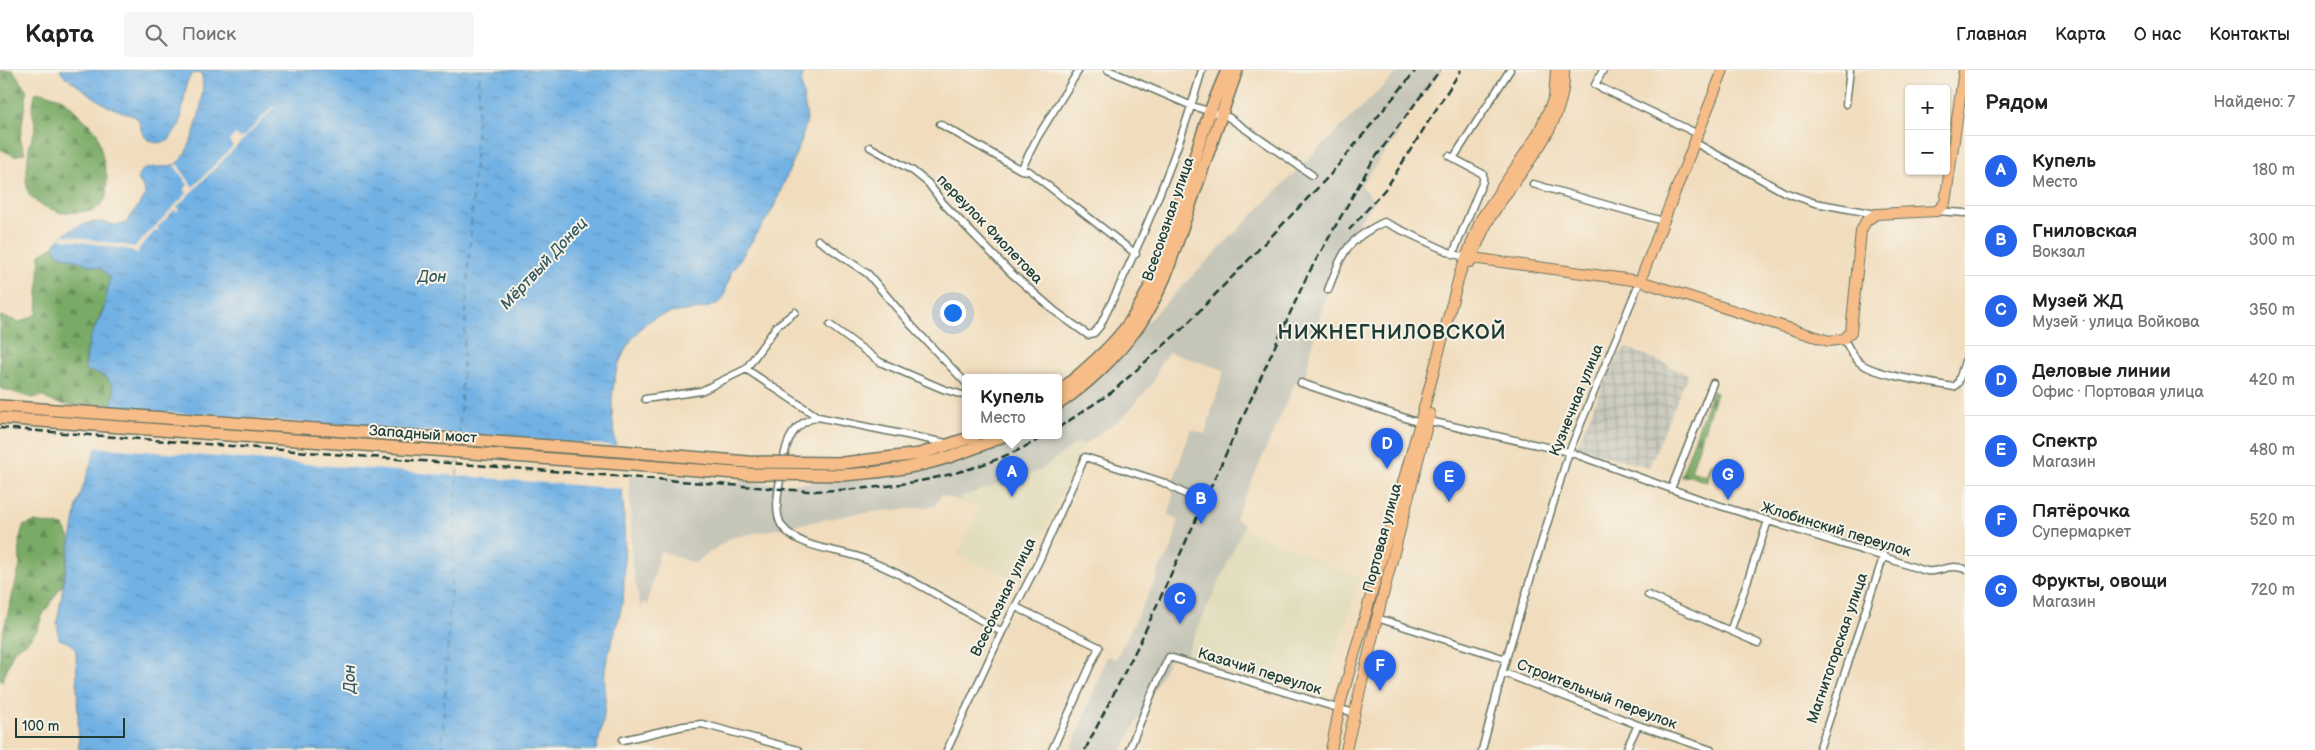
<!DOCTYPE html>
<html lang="ru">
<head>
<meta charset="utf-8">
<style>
  :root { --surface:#fff; --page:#f6f6f6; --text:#222; --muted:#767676; --line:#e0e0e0; --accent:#2563eb }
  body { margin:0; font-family:"Balsamiq Sans",sans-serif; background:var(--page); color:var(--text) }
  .controls { position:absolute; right:15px; top:15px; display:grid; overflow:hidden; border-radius:5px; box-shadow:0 1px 4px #0004 }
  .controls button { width:45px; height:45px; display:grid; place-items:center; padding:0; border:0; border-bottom:1px solid var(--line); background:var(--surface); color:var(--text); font:25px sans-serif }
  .scale { position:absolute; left:15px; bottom:12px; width:110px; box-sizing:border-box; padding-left:5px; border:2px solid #1f3d34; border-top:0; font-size:14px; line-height:18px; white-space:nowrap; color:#1f3d34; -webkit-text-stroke:4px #f7f3e8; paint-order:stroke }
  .you { position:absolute; left:952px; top:242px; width:18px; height:18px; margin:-12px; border:4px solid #fff; border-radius:50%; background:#1a73e8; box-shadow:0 0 0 8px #1a73e833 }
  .badge { display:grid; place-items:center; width:32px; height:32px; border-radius:50%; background:var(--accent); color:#fff; font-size:16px; font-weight:700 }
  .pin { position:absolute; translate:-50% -41px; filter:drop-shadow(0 1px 2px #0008) }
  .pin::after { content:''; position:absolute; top:26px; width:18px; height:15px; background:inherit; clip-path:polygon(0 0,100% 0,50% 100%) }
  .popup { position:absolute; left:962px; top:304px; width:100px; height:65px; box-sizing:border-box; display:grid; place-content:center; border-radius:5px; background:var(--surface); filter:drop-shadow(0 1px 4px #0005); font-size:16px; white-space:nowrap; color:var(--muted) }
  .popup b { font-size:19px; color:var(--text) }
  .popup::after { content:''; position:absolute; left:50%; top:100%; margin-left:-10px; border:10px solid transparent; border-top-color:var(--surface) }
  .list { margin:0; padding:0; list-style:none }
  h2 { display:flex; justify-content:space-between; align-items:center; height:65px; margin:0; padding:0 20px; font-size:21px }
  h2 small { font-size:16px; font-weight:400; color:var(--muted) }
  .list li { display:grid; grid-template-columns:32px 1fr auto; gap:15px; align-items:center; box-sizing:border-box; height:70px; padding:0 20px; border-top:1px solid var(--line) }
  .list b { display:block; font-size:19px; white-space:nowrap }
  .list p { margin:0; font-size:16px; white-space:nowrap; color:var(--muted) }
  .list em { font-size:16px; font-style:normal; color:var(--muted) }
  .icon { flex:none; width:28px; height:28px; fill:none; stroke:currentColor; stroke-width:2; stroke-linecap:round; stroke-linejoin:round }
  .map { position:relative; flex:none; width:1965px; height:680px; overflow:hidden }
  header { display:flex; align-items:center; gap:30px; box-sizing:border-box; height:70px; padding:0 25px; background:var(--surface); border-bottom:1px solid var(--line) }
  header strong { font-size:24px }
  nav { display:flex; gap:28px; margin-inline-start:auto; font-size:18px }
  .search { width:350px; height:45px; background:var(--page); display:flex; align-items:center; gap:12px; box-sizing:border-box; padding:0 18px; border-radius:5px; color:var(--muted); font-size:19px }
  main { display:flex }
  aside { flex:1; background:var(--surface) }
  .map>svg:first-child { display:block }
  .built { fill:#e1dcba }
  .industrial { fill:url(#industrial-grid) }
  .railway { fill:#c5c5b8 }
  .forest { fill:url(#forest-firs); stroke:#4c744d }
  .water { fill:url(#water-ripples); stroke:#48778c }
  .pier { fill:#f1ddbd }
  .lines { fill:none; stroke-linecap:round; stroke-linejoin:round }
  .ferry { stroke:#345a60; stroke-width:1; stroke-dasharray:6 5; stroke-linecap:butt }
  .minor-casing { stroke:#687564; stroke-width:9 }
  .primary-casing { stroke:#687564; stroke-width:12 }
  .trunk-casing { stroke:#687564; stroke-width:14 }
  .minor { stroke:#fff; stroke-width:6 }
  .primary { stroke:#f7bd88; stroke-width:10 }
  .trunk { stroke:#f7bd88; stroke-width:11 }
  .rail { stroke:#1f3d34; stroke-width:2.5; stroke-dasharray:8 4; stroke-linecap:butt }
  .trunk-bridge-casing { stroke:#687564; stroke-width:14; stroke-linecap:butt }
  .trunk-bridge { stroke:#f7bd88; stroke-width:11 }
  .labels { text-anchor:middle; stroke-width:4; stroke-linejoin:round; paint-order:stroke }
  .street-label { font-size:15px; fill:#1f3d34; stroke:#f7f3e8 }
  .water-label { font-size:16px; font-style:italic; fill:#345a60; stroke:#f7f3e8 }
  .district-label { font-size:20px; font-weight:bold; letter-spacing:1px; fill:#1f3d34; stroke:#f7f3e8 }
</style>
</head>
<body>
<header>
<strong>Карта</strong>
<div class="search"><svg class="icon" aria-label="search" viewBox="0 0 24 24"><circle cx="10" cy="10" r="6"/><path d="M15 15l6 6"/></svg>Поиск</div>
<nav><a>Главная</a><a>Карта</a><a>О нас</a><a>Контакты</a></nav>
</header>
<main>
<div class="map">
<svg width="1965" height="680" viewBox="0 0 1965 680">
  <defs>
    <pattern id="industrial-grid" width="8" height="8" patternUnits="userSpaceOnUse" patternTransform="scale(1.25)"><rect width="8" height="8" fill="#c5c5b8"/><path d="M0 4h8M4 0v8" fill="none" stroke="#9fa196"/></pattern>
    <pattern id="forest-firs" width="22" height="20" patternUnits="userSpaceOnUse" patternTransform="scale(1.25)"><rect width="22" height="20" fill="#7aab66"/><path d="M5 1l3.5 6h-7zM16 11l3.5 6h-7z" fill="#638c55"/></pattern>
    <pattern id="water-ripples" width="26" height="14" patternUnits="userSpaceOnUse" patternTransform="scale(1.25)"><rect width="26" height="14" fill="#71b1e4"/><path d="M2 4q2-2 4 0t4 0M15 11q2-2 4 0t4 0" fill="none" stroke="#5c91ba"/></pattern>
  </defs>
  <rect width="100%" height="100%" fill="#f7f3e8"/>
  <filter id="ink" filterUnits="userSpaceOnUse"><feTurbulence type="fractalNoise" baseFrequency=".02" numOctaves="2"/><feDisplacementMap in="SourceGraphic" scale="10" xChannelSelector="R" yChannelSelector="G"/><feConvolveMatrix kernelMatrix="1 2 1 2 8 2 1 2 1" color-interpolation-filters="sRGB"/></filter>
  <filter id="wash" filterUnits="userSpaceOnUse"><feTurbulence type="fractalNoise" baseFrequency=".0096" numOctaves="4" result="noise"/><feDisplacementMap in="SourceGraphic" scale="20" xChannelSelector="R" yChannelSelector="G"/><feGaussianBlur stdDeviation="1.12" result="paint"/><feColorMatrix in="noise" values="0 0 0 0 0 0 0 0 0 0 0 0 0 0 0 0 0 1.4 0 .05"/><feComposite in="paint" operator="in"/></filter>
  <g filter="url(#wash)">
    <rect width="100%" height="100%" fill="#f1ddbd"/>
    <path class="built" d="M1080,371L1082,376L1022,511L957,486L979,438L964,432L961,427L1041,400Z
      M1243,458L1360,508L1322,627L1258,605L1256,609L1184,589Z"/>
    <path class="industrial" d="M1628,278L1688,304L1649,397L1576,378L1604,313L1622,281Z"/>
    <path class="railway" d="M1400,0H1442L1398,58L1399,63L1361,115L1374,131L1347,168L1329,212L1305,305V316L1295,313L1235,449L1245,454L1184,589L1173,583L1122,680H1071L1107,586L1116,589L1157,507L1158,501L1172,478L1178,450L1169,445L1173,425L1171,417L1191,359L1205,364L1224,300L1169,282L1160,294L1153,313L1123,347L1082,376L1079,371L1041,400L961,427L964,432L941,425L935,436L854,444L730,468L695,493L660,481L647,535L643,532L641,541L632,494L629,404L783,414L845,411L879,408L955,389L1009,366H1058V341L1067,336L1120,287L1149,250L1309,88Z"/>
    <path class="forest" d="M0,0H13L27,21L20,68L25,83L15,86L0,79Z
      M42,22L63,29L97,62L107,106L106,128L99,137L92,141L61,143L41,135L29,125L26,111L29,77L36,57L32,40L35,23Z
      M54,176L58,184L102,199L110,208L104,239L94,258L86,282L85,297L111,310L115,323L111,334C88,334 62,340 42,326L32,328L0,318V246L20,252L37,244L40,184Z
      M1712,321L1716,323L1691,401L1706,406L1711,392L1713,393L1707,412L1689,406L1681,407Z
      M34,452L63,456L70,468L63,514L42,546L37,561L26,573L14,580L2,612L0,610V574L20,496L19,471L23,456Z"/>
    <path class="water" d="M60,0H804L801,13L807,49L801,72L773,139L731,203L723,229C706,247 663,234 642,257C595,308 616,362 622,422C625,452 625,483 624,513C624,541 612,567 606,594C603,608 606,622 605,636C604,650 600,666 596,680H79L76,581L72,574L59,569L57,553L77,435L115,323C111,307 103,304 88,301L85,297L90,268L104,239L110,208L102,199L58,184L54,176C60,163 86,150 101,152C112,153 117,158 127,152L145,126V121L138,109C139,91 166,101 177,93C193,82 208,20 201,3L192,4L187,12L180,54L168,71L156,73L147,69L142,63L139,50L134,46L107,36L64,6Z"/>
    <path class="pier" d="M274,36L275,37L177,137L179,139L177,142L174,140L157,158L159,160L157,162L155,161L138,179L140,180L137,183L131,180L59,168L64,165L135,177L187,123L184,119L188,115L174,95L177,94L193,117L233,76L229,71L235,64L241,69Z
      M107,338L618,376L624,419L93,377Z"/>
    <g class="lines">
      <path class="ferry" d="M459,364L480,0
        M442,680L458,388"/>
    </g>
  </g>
  <g filter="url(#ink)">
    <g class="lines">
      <defs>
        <path id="minor" d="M1108,0L1192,36L1228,47L1312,105
          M1603,0L1595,15L1698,64
          M1846,34L1850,0
          M940,54L1021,100L1029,101L1136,184
          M1694,72L1784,122L1815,133L1876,144
          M870,77L913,101L928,113L943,133L1010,202L1056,242L1088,265L1094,263L1100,256C1141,174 1177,88 1202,0
          M1449,86L1483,104V111L1453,184
          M1454,87L1510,0
          M1021,100L1037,68L1079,0
          M1533,114L1663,151
          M1937,141L1965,143
          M818,170L868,204L912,256L966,313
          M1328,220C1343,182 1345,171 1384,152L1453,184L1465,187
          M830,255L880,292L943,319L966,326
          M1844,269C1848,277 1853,286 1859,292C1873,305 1933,313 1954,317L1958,313L1965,291
          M746,299L818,347
          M1301,313L1420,353
          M645,329L701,321L746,299L777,256L795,242
          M1425,350L1569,382L1705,431L1864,481C1886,486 1906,496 1927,501C1941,503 1947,493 1965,499
          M783,393C786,370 794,352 818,347L946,373
          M781,403C779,418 773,442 782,456C798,478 835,479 859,487C907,504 957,538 1002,562
          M1671,419L1713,313
          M1648,525L1758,573
          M1016,537L1099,577L1052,680
          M1377,548L1506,589
          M1731,559L1768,451
          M1502,602L1638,655L1711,680
          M623,670L684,656L702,654L798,680
          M947,680L1002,562L1039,491L1085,387L1162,412L1193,428
          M1129,680L1152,623L1169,587L1354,643
          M1482,680L1506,589L1569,382L1640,211
          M1626,680L1638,655
          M1819,680L1884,485"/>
        <path id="primary" d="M1472,188L1640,211L1829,271L1844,269L1851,262L1861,161L1866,151L1876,144L1937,141L1945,133L1964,0
          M1470,192C1475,179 1481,165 1487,153C1514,105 1567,59 1564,0
          M1640,211L1723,0
          M1331,680L1341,631L1421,349L1460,203L1481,149L1538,64L1554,28L1556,0
          M1346,680L1377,548L1430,344"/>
        <path id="trunk" d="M1058,323C1083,301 1111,279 1130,252C1140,237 1148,221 1156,204L1210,41L1227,0
          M1058,334C1087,315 1117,286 1137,258C1149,242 1157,224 1165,207L1237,0
          M0,336L620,381
          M0,348L620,394
          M843,393L920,384L975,366
          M843,405C907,401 944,392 1003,366"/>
      </defs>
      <use href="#minor" class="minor-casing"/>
      <use href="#primary" class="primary-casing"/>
      <use href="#trunk" class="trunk-casing"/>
      <use href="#minor" class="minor"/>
      <use href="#primary" class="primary"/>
      <use href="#trunk" class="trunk"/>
      <path class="rail" d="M1349,160L1387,117L1461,0
        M0,358L807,421C890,420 973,408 1045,366
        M1058,358L1112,322L1183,258L1330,105L1416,0
        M1085,680L1141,570L1307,206L1372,92L1440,0"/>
      <defs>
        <path id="trunk-bridge" d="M620,381L748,392L843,393
          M620,394L748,404L843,405"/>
      </defs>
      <use href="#trunk-bridge" class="trunk-bridge-casing"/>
      <use href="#trunk-bridge" class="trunk-bridge"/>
    </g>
  </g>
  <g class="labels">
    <g class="street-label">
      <text transform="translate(1168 149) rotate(-71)" y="5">Всесоюзная улица</text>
      <text transform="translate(990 159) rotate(46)" y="5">переулок Фиолетова</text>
      <text transform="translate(1576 330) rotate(-68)" y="5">Кузнечная улица</text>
      <text transform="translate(423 364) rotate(4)" y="5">Западный мост</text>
      <text transform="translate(1836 459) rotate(17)" y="5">Жлобинский переулок</text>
      <text transform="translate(1382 468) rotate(-75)" y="5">Портовая улица</text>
      <text transform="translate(1003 527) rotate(-64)" y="5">Всесоюзная улица</text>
      <text transform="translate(1837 578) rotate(-71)" y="5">Магнитогорская улица</text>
      <text transform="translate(1260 601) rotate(17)" y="5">Казачий переулок</text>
      <text transform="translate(1597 624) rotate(21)" y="5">Строительный переулок</text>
    </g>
    <g class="water-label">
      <text transform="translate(543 193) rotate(-47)" y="6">Мёртвый Донец</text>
      <text x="432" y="212">Дон</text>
      <text transform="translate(349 609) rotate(-90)" y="6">Дон</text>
    </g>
    <g class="district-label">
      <text x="1392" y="269">НИЖНЕГНИЛОВСКОЙ</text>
    </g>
  </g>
</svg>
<div class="controls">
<button>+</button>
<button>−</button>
</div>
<div class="scale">100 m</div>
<div class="you"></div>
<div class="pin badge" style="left:1012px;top:427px">A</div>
<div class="popup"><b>Купель</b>Место</div>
<div class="pin badge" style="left:1201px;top:454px">B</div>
<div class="pin badge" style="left:1180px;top:554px">C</div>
<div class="pin badge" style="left:1387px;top:399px">D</div>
<div class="pin badge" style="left:1449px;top:432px">E</div>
<div class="pin badge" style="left:1380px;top:621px">F</div>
<div class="pin badge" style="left:1728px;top:430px">G</div>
</div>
<aside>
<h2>Рядом<small>Найдено: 7</small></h2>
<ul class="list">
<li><span class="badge">A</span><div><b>Купель</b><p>Место</p></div><em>180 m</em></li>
<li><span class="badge">B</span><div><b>Гниловская</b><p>Вокзал</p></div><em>300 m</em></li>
<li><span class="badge">C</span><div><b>Музей ЖД</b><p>Музей · улица Войкова</p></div><em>350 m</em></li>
<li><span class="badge">D</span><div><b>Деловые линии</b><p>Офис · Портовая улица</p></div><em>420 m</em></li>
<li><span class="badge">E</span><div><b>Спектр</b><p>Магазин</p></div><em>480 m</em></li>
<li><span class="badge">F</span><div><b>Пятёрочка</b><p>Супермаркет</p></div><em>520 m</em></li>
<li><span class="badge">G</span><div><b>Фрукты, овощи</b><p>Магазин</p></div><em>720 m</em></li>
</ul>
</aside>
</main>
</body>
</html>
